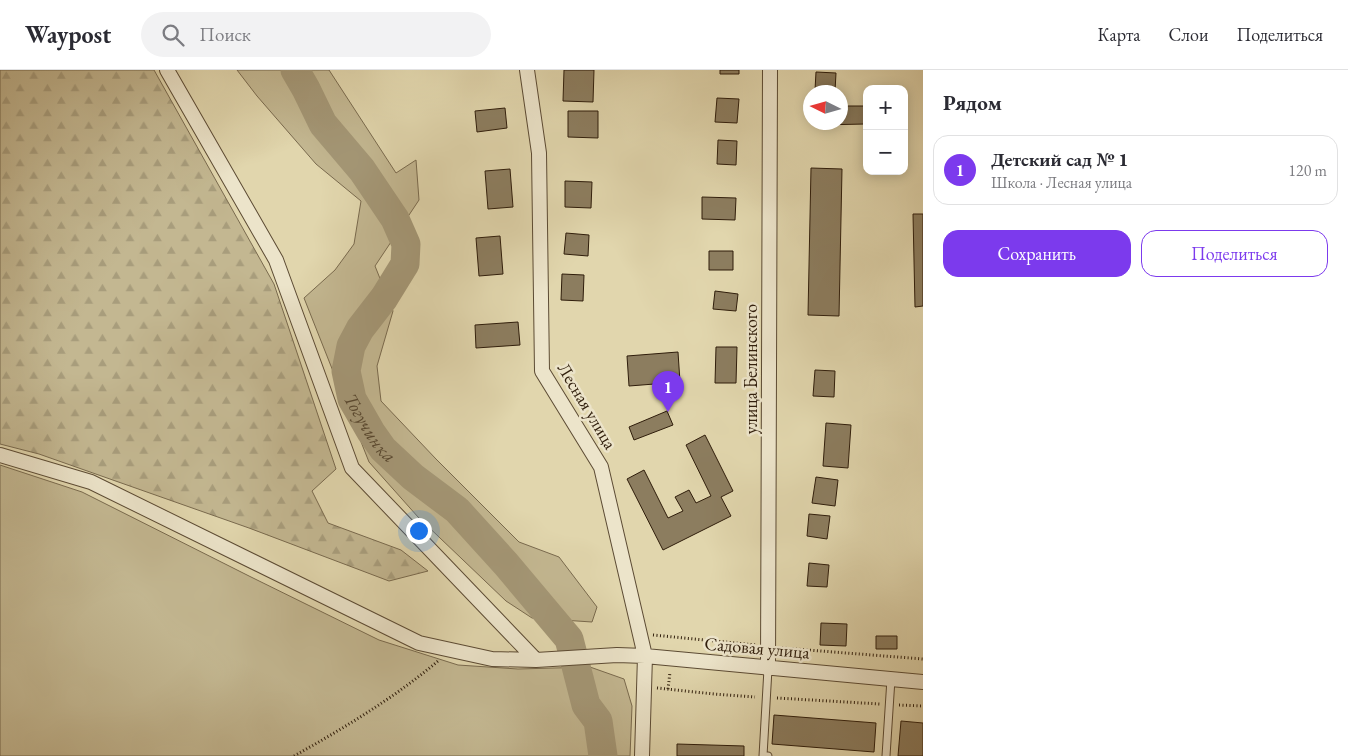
<!DOCTYPE html>
<html lang="ru">
<head>
<meta charset="utf-8">
<style>
  :root { --surface:#fff; --page:#f2f2f3; --text:#2b2b33; --muted:#7c7c81; --line:#e1e1e2; --accent:#7c3aed }
  body { margin:0; font-family:"EB Garamond",serif; background:var(--page); color:var(--text) }
  .controls { position:absolute; right:15px; top:15px; display:grid; overflow:hidden; border-radius:10px; box-shadow:0 2px 12px #0003 }
  .controls button { width:45px; height:45px; display:grid; place-items:center; padding:0; border:0; border-bottom:1px solid var(--line); background:var(--surface); color:var(--text); font:25px sans-serif }
  .compass { position:absolute; left:803px; top:15px; width:45px; height:45px; border-radius:50%; background:var(--surface); box-shadow:0 2px 12px #0003; rotate:275deg }
  .you { position:absolute; left:418px; top:460px; width:18px; height:18px; margin:-12px; border:4px solid #fff; border-radius:50%; background:#1a73e8; box-shadow:0 0 0 8px #1a73e833 }
  .badge { display:grid; place-items:center; width:32px; height:32px; border-radius:50%; background:var(--accent); color:#fff; font-size:16px; font-weight:700 }
  .pin { position:absolute; translate:-50% -41px; filter:drop-shadow(0 1px 2px #0008) }
  .pin::after { content:''; position:absolute; top:26px; width:18px; height:15px; background:inherit; clip-path:polygon(0 0,100% 0,50% 100%) }
  .list { margin:0; padding:0; list-style:none }
  h2 { display:flex; justify-content:space-between; align-items:center; height:65px; margin:0; padding:0 20px; font-size:21px }
  h2 small { font-size:16px; font-weight:400; color:var(--muted) }
  .list li { display:grid; grid-template-columns:32px 1fr auto; gap:15px; align-items:center; box-sizing:border-box; height:70px; margin:0 10px 10px; padding:0 10px; border:1px solid var(--line); border-radius:15px }
  .list b { display:block; font-size:19px; white-space:nowrap }
  .list p { margin:0; font-size:16px; white-space:nowrap; color:var(--muted) }
  .list em { font-size:16px; font-style:normal; color:var(--muted) }
  .actions { display:flex; gap:10px; padding:15px 20px }
  .actions a { flex:1; padding:11px 0; border:1px solid var(--accent); border-radius:15px; text-align:center; font-size:18px; color:var(--accent) }
  .actions .main { background:var(--accent); color:#fff }
  .icon { flex:none; width:28px; height:28px; fill:none; stroke:currentColor; stroke-width:2; stroke-linecap:round; stroke-linejoin:round }
  .map { position:relative; flex:none; width:923px; height:686px; overflow:hidden }
  header { display:flex; align-items:center; gap:30px; box-sizing:border-box; height:70px; padding:0 25px; background:var(--surface); border-bottom:1px solid var(--line) }
  header strong { font-size:24px }
  nav { display:flex; gap:28px; margin-inline-start:auto; font-size:18px }
  .search { width:350px; height:45px; background:var(--page); display:flex; align-items:center; gap:12px; box-sizing:border-box; padding:0 18px; border-radius:28px; color:var(--muted); font-size:19px }
  main { display:flex }
  aside { flex:1; background:var(--surface) }
  .map>svg:first-child { display:block }
  .green { fill:#c3b791; stroke:#796a4e }
  .forest { fill:url(#forest-firs); stroke:#796a4e }
  .lines { fill:none; stroke-linecap:round; stroke-linejoin:round }
  .river { stroke:#a49776; stroke-width:29 }
  .building { fill:#8c7d5f; stroke:#2f1d0b }
  .service-casing { stroke:#5c4b34; stroke-width:9 }
  .minor-casing { stroke:#5c4b34; stroke-width:16 }
  .path { stroke:#2f1d0b; stroke-width:3; stroke-dasharray:1 2.5; stroke-linecap:butt }
  .service { stroke:#ece4ca; stroke-width:7 }
  .minor { stroke:#ece4ca; stroke-width:14 }
  .labels { text-anchor:middle; stroke-width:5; stroke-linejoin:round; paint-order:stroke }
  .street-label { font-size:18px; fill:#2f1d0b; stroke:#ece4ca }
  .water-label { font-size:19px; font-style:italic; fill:#584830; stroke:#ece4ca }
</style>
</head>
<body>
<header>
<strong>Waypost</strong>
<div class="search"><svg class="icon" aria-label="search" viewBox="0 0 24 24"><circle cx="10" cy="10" r="6"/><path d="M15 15l6 6"/></svg>Поиск</div>
<nav><a>Карта</a><a>Слои</a><a>Поделиться</a></nav>
</header>
<main>
<div class="map">
<svg width="923" height="686" viewBox="0 0 923 686">
  <defs>
    <pattern id="forest-firs" width="22" height="20" patternUnits="userSpaceOnUse" patternTransform="scale(1.25)"><rect width="22" height="20" fill="#c3b791"/><path d="M5 1l3.5 6h-7zM16 11l3.5 6h-7z" fill="#a89d7c"/></pattern>
  </defs>
  <rect width="100%" height="100%" fill="#e1d6ad"/>
  <filter id="stains"><feTurbulence type="fractalNoise" baseFrequency=".004" numOctaves="4"/><feColorMatrix values="0 0 0 0 .2 0 0 0 0 .09 0 0 0 0 .02 0 0 0 .5 -.17"/></filter>
  <radialGradient id="worn" r=".72"><stop offset=".6" stop-color="#630" stop-opacity="0"/><stop offset="1" stop-color="#630" stop-opacity=".3"/></radialGradient>
  <path class="green" d="M237,0H329L396,103L416,90L419,130L375,196L393,241L377,296L381,331L436,389L519,472L559,487L597,537L592,552L532,548L506,531L418,447L369,392L304,228L335,200L354,174L361,131L316,94L257,26Z
    M0,395L82,422L251,507L379,570L458,595L518,599L590,597L624,609L632,636L630,686H0Z"/>
  <path class="forest" d="M0,0H154L274,214L336,399L312,421L328,453L401,480L428,501L389,511L249,458L39,384L0,374Z"/>
  <g class="lines">
    <path class="river" id="s1" d="M295,0L306,19L323,54L362,100L395,149L406,174L405,194L384,228L360,259L351,276L346,301L352,329L371,362L383,379L413,407L457,440L506,494L569,569L586,635L598,651L603,686"/>
  </g>
  <path class="building" d="M564,0H594L593,32L563,31Z
    M720,0H739V4H720Z
    M816,2L836,3L835,21L815,20Z
    M717,28L739,29L737,53L715,52Z
    M841,36H864L865,54L818,55V52H841Z
    M505,38L507,58L477,62L475,41Z
    M568,41H598V68L568,67Z
    M718,70L737,71L736,95L717,94Z
    M811,98L842,99L839,246L808,245Z
    M510,99L513,137L488,139L485,101Z
    M565,111L592,112L591,138L565,137Z
    M702,127L736,128L735,150L702,149Z
    M913,144H923V236L915,237Z
    M566,163L589,165L588,186L564,184Z
    M500,166L503,204L479,206L476,168Z
    M709,181H733V200H709Z
    M562,204L584,205L583,231L561,230Z
    M715,221L738,224L736,241L713,239Z
    M518,252L520,275L476,278L475,255Z
    M716,277H737L736,313H715Z
    M678,282L680,312L629,316L627,286Z
    M815,300L835,301L834,327L813,326Z
    M667,341L673,355L634,370L629,357Z
    M826,353L851,355L848,398L823,396Z
    M705,365L733,421L721,427L731,446L663,480L627,409L644,400L668,448L683,441L675,427L689,420L696,433L711,426L686,375Z
    M816,407L838,410L835,436L812,433Z
    M809,444L830,446L827,469L807,466Z
    M809,493L829,495L827,517L807,516Z
    M821,553L847,554L846,576L820,575Z
    M876,566H897V579H876Z
    M774,645L876,653L874,682L772,674Z
    M901,651L923,653V686H898Z
    M677,674L744,676V686H677Z"/>
  <g class="lines">
    <defs>
      <path id="service" d="M768,686H763L768,599
        M886,686L891,609"/>
      <path id="minor" d="M167,0L276,190L352,398L536,590
        M527,0L539,83L542,301L601,397L645,586L642,686
        M0,385L91,412L419,573L492,589L536,590L617,585L645,586L923,612
        M768,599L770,0"/>
    </defs>
    <use href="#service" class="service-casing"/>
    <use href="#minor" class="minor-casing"/>
    <path class="path" d="M653,565L756,575
      M782,578L923,589
      M657,618L714,624L755,627
      M668,619L670,602
      M777,628L880,634
      M899,635L923,636
      M294,686C344,658 394,628 438,591"/>
    <use href="#service" class="service"/>
    <use href="#minor" class="minor"/>
  </g>
  <g class="labels">
    <g class="street-label">
      <text transform="translate(751 299) rotate(-90)" y="6">улица Белинского</text>
      <text transform="translate(587 336) rotate(59)" y="6">Лесная улица</text>
      <text transform="translate(757 578) rotate(5)" y="6">Садовая улица</text>
    </g>
    <g class="water-label">
      <text dy="7" stroke="none"><textPath href="#s1" startOffset="414">Тогучинка</textPath></text>
    </g>
  </g>
  <rect width="100%" height="100%" filter="url(#stains)"/>
  <rect width="100%" height="100%" fill="url(#worn)"/>
</svg>
<div class="controls">
<button>+</button>
<button>−</button>
</div>
<svg class="compass" viewBox="-18 -18 36 36"><path d="M0-13l5 13h-10z" fill="#e53935"/><path d="M0 13l5-13h-10z" fill="#7c7c81"/></svg>
<div class="you"></div>
<div class="pin badge" style="left:668px;top:342px">1</div>
</div>
<aside>
<h2>Рядом<small></small></h2>
<ul class="list">
<li><span class="badge">1</span><div><b>Детский сад № 1</b><p>Школа · Лесная улица</p></div><em>120 m</em></li>
</ul>
<div class="actions"><a class="main">Сохранить</a><a>Поделиться</a></div>
</aside>
</main>
</body>
</html>
